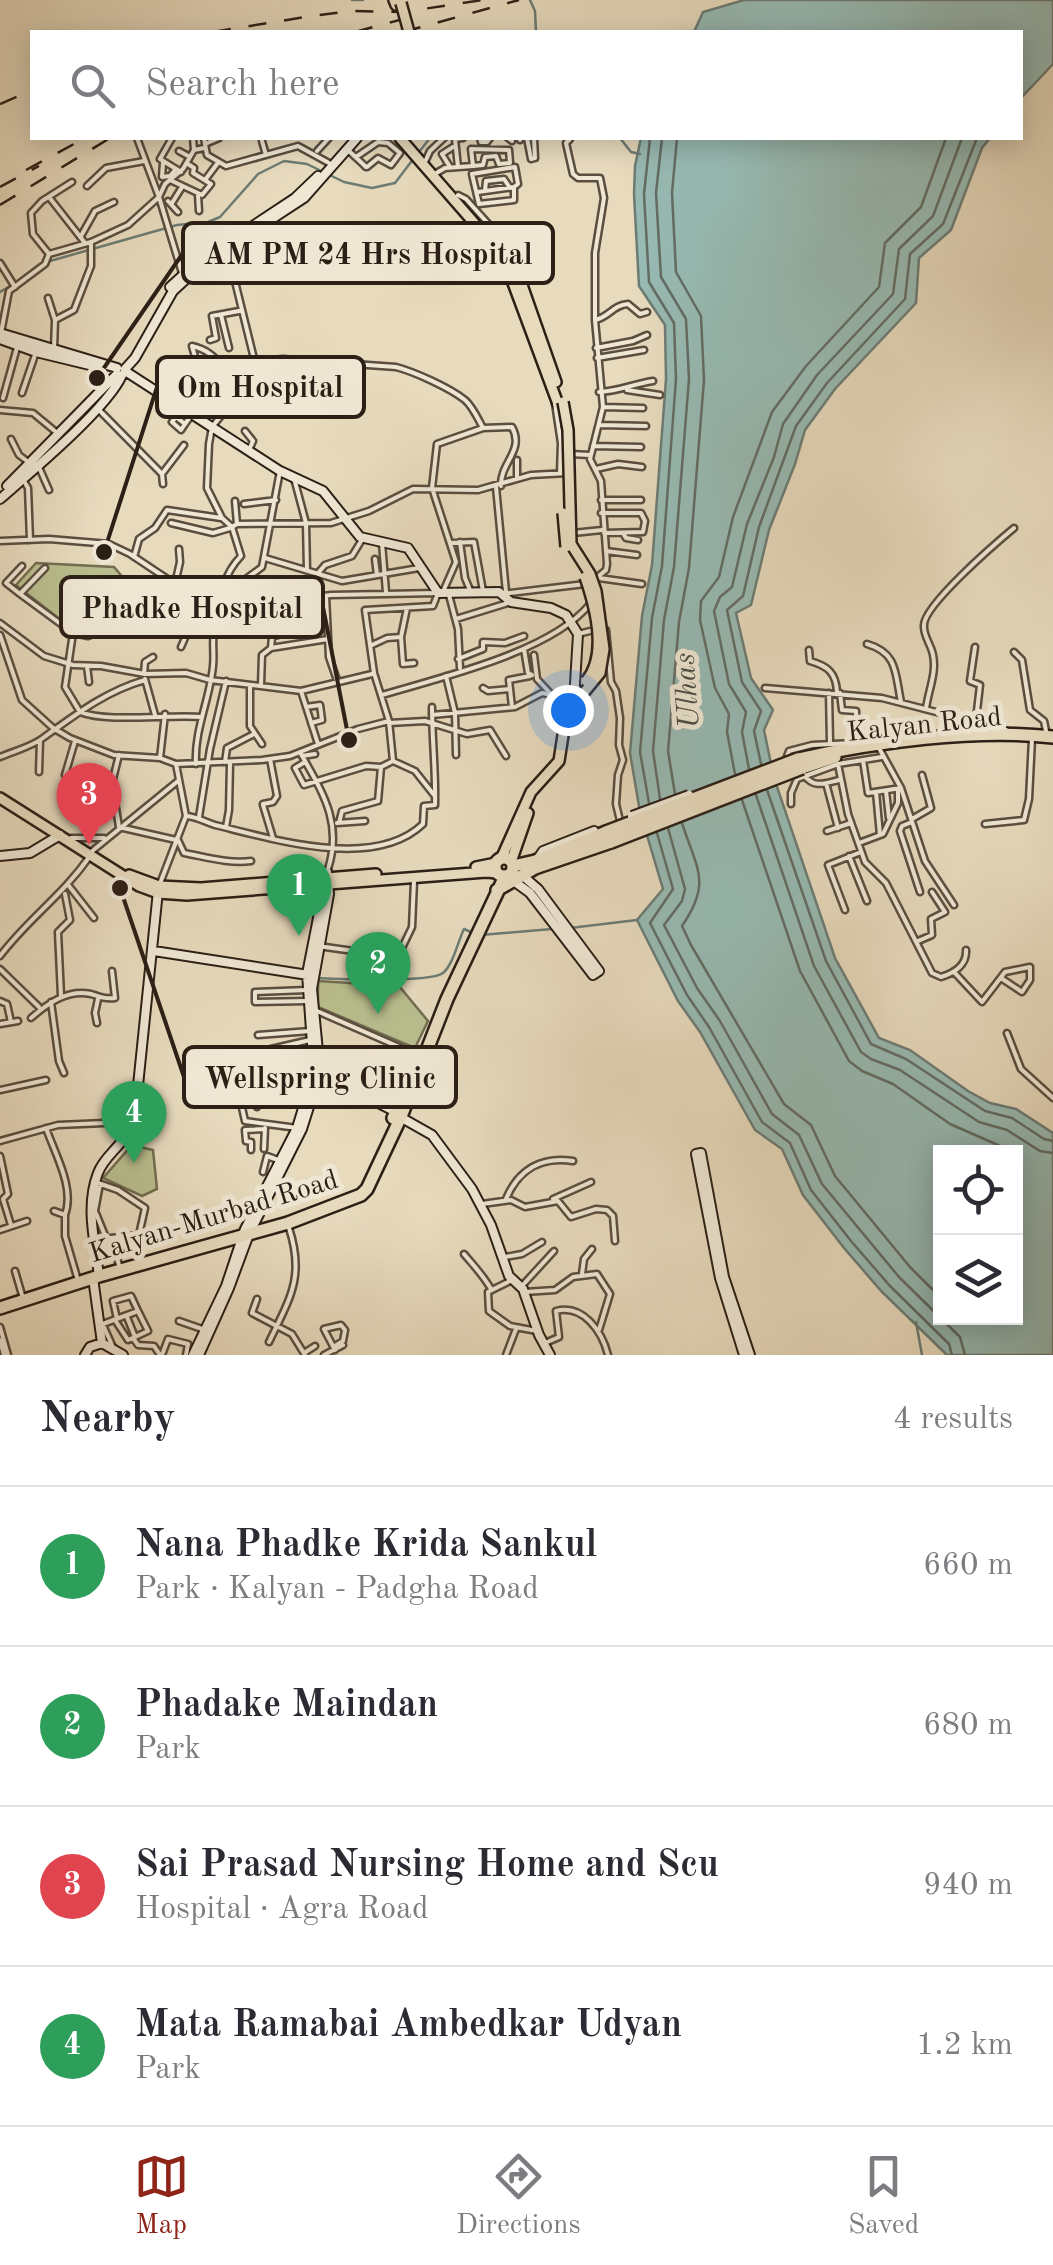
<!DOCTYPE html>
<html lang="en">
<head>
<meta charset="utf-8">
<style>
  :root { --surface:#fff; --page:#f7f7f7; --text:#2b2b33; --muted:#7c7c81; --line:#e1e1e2; --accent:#8f2418 }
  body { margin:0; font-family:"Old Standard TT",serif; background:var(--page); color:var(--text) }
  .controls { position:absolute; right:30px; bottom:30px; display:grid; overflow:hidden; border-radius:0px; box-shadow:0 5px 25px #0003 }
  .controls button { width:90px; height:90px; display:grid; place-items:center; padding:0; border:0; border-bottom:2px solid var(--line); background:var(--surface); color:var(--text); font:50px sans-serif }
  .you { position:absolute; left:568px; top:710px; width:35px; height:35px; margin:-25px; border:8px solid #fff; border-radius:50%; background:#1a73e8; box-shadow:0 0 0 15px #1a73e833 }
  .badge { display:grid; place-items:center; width:65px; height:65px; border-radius:50%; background:var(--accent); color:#fff; font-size:32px; font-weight:700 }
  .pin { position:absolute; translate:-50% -82px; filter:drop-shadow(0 2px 5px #0008) }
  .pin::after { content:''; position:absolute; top:52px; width:35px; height:30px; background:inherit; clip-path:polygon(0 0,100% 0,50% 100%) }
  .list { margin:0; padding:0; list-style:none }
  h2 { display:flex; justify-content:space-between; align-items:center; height:130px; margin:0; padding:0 40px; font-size:42px }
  h2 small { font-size:32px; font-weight:400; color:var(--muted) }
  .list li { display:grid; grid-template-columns:65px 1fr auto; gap:30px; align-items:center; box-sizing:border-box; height:160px; padding:0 40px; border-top:2px solid var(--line) }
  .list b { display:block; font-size:38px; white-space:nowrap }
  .list p { margin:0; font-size:32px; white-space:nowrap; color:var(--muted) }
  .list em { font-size:32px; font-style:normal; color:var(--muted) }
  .icon { flex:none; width:55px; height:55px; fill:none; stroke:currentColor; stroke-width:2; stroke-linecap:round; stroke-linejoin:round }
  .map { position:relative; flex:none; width:1053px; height:1355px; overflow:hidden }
  .search { position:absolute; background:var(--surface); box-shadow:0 5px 25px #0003; left:30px; right:30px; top:30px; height:110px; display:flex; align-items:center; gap:25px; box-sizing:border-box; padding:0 35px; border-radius:0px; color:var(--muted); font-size:38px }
  .sheet { height:770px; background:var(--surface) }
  nav { display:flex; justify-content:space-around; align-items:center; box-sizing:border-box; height:140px; border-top:2px solid var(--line); background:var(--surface); font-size:28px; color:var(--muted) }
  nav a { display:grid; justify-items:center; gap:5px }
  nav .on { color:var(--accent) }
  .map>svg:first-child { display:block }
  .green { fill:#b9be8e; stroke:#726e52; stroke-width:2.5 }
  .water { fill:#97bab3; stroke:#6c7c74; stroke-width:2.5; fill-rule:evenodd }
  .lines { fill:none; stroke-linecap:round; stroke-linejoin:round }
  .shore { stroke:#626c64; stroke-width:2.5 }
  .stream { stroke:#6c7c74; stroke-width:2.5 }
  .street-casing { stroke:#5b4e40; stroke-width:9 }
  .secondary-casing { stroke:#2c1f16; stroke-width:12 }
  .primary-casing { stroke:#2c1f16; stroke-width:14 }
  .highway-casing { stroke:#2c1f16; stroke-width:16 }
  .street { stroke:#efe7d4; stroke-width:4 }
  .secondary { stroke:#efe7d4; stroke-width:8 }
  .primary { stroke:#e7dabd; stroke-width:9 }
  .highway { stroke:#e7dabd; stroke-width:11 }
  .rail { stroke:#2c1f16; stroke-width:2.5; stroke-dasharray:18 18; stroke-linecap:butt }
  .secondary-bridge-casing { stroke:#2c1f16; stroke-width:12; stroke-linecap:butt }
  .primary-bridge-casing { stroke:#2c1f16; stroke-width:14; stroke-linecap:butt }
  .highway-bridge-casing { stroke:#2c1f16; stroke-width:16; stroke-linecap:butt }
  .secondary-bridge { stroke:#efe7d4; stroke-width:8 }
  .primary-bridge { stroke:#e7dabd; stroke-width:9 }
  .highway-bridge { stroke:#e7dabd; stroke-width:11 }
  .labels { text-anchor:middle; stroke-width:10; stroke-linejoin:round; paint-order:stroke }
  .street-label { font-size:28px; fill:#2c1f16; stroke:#efe7d4 }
  .water-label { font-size:30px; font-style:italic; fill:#4c4e45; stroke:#efe7d4 }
  .leader { fill:none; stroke:#2c1f16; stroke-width:4 }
  .callout-dot { fill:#2c1f16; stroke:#efe7d4; stroke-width:4 }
  .callout { fill:#efe7d4; stroke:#2c1f16; stroke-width:4 }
  .callout-label { font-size:30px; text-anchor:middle; font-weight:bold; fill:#2c1f16 }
</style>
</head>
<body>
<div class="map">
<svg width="1053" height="1355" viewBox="0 0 1053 1355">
  <rect width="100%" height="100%" fill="#e7dabd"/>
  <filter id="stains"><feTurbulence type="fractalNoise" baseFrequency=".002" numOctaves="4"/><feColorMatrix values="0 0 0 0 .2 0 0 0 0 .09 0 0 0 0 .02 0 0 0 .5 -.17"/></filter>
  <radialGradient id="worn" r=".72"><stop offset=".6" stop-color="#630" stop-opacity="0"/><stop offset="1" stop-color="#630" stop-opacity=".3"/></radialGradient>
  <path class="green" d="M36,563L114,567L131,587L123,628L76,632L16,585Z
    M318,981L399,986L428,1021L415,1048L318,1007Z
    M132,1145L153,1150L157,1189L142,1196L103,1178Z"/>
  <path class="water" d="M744,0H1053V64L1021,98L1020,32H694L703,12Z
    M641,138H990L982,148L951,230L919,258L916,303L835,389L805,430L795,464L769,530L751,605L736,613L751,678L773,710L764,730L774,778L835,958L879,1038L910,1050L968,1091L990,1103L1016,1109L1053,1133V1355H947L882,1292L844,1248L803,1195L782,1149L755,1130L700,1032L678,1001L637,920L663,889L640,812L630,753L642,616L652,565L666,379L665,325L639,286L634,194L635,166ZM940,1152H1016V1318H940Z"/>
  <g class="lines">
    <path class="shore" d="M761,764L754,731L761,711L742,682L727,610L743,596L759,527L796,426L827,383L905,299L910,254L943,224L977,138
      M749,769L742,732L746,712L729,684L714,611L720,597L732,587L747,524L774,457L783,424L817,375L893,294L899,249L933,216L962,138
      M735,774L727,732L729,714L715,688L700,620L701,601L719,577L733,517L772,412L806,366L879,287L885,243L921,207L946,138
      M767,790L826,961L871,1044L906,1059L985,1111L1012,1118L1044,1139L1053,1141
      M675,794L668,751L679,622L689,568L704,380L701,316L676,272L672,193L677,138
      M756,795L814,966L861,1052L871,1059L900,1070L979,1122L1007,1130L1040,1151L1053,1153
      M660,799L653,751L664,620L674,567L689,379L686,319L661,277L656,193L662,138
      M742,800L800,971L849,1061L862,1071L893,1084L950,1124L1014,1152
      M649,803L640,752L652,618L662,566L676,379L674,323L649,282L644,194L650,138
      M682,823C697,870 712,882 682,926L691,945L784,1104L811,1125L835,1176L910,1267L940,1297
      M668,828L685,889L682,901L664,925L697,988L720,1021L772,1114L799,1135L822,1184L899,1277L960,1337L965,1355
      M657,833L673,889L650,923L687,995L709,1027L762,1122L790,1143L811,1190L851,1241L890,1286L949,1344L952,1355"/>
    <path class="stream" d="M352,0H363
      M530,0L535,11L536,32
      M620,138L631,152L640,154
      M419,152L430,138
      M16,283L43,263L177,225L208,222L220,217L258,174L284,161L307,164L344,182L372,188L395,183L414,158
      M0,292L12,285
      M570,928L637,920
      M481,935L552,929
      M316,978C337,979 430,983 443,973C453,965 458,941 464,929L473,933
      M916,1322L922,1355"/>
    <defs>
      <path id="street" d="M172,138L160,159L181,172
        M193,138L194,150
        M204,138L207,155L226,166L298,146L329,163
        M480,138L481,142H487L490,138
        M508,138L512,141
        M520,138V140
        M527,138L531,159L535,158L534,138
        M570,139L566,143L573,174L578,178H600L604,198L595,253V320L603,407L590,459L601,481L607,564L606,570L594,580
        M262,141L266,155
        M205,144L219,138
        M347,149C353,155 360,161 366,167H367L378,158L391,165L400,153L388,143L378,142L356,157
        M179,151L190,157
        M317,151L329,138
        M163,163L162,177L170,176L176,169
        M424,164L430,151L444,138
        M450,167L442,154L453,147
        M458,167L455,139L463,138
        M433,175L445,168L473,166L471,149L509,150L510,163L499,164L496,156L485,157L483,165L473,166
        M170,180L202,195L211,184L193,173L194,168L188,164
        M205,180L217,164
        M87,186L106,168L144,161
        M485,191L486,181L504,179L510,188
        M478,192L514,187V200L479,204L472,174L515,167L518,184L514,187
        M198,195L199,211
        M458,195L466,199L493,229L494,235
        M49,197L85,243
        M168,201L178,212
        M172,203L182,187
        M81,236L95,211L114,202
        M49,254L91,242L128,225L159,197L137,138
        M49,254L33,234L31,213L42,201L72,182
        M0,263L15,287
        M182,273L159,197L165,184L183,169L194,150L204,148
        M48,298L55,320L54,349
        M221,315L229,348
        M55,320L74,310L91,266V242
        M595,320C609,317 613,305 628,304L640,314L647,312
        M1,333L9,291L45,264L49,254
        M210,340L216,338L212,316L239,311
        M596,348L633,341L647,335
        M597,358L644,350
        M257,371L271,360L283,359L396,367C415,372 450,388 465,400C473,407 478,419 483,428L437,444L432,488L456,562L442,594
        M627,390L660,395
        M599,392C620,391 633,384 653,381
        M22,393L35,355
        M3,398L18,344
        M202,401V382L192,346C220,352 222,374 245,383
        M555,403L561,443L560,473
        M184,406V390L202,384
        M603,407L643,408
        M0,410L33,413L56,432
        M100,411L162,474L163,484
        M185,424L181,430L172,422L176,417L185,424L190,417
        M600,425L646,426
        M483,428L512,427C525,451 500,462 501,486
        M245,431L253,441L249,450
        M11,439L19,455L27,461
        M593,446L641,447
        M570,454L590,455
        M517,460V479
        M38,465L49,490
        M596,469L618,464L642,467
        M162,474L184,445
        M294,478L306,523L307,570
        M24,481L28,488L30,540
        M496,487L506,592
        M601,500H641
        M235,501L237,524
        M244,504L276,500
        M601,513H641L645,521L643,532L604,533
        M171,523L213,533L230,528
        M232,527L237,524L331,523L369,511L413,489L478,490L531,475L568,473
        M573,533L602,530
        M623,533L626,538L638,540
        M0,541L49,539L109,544L130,554L175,584L234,593
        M460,542L465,578L470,590
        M382,543L386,592
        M450,543L474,542L483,591
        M606,551L637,555
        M134,557L139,539L155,528L167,510L221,518
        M265,558L342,581L419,568
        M375,559L377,575
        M45,568L20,594L73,633L65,687L80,712C108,723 169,714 202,717
        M319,572L325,565L352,556L363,538
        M599,578L642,584
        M175,584L180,562L179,549
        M20,594L6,583L22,566
        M501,594L585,584
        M449,595L458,629L460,668
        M326,596L329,657L338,683
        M233,614C230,583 242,583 262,567L280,471
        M220,617C220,593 224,574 241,556L232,527L222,518L207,488L209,444L212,427L257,371L231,265L223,251
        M456,619L511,602
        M0,623L44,656L73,665L101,666L145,674L186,673L210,680L301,691L372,674
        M606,630L611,682L616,691L620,718L619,745L623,760L618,775L616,804L621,825
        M73,633L88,636L111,626
        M578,634L598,629
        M0,635L22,700L53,728L70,738L114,755L160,758L176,764L262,760L290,756L358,729L389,721
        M401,637L407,608
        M867,644C898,653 895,673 901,702
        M372,645L387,638L401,637L403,664L414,663
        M181,647L188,631L185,612L199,602L202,588
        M975,647L970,681L980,685L977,711L986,717L988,727
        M271,648L328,639
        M524,649L528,673L532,675
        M809,650L810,661C828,666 836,673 837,692
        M1014,652L1022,660L1030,710L1044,721L1046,731
        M534,655L537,679L550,693
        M458,659L483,649V642L505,643L524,636
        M87,666L89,682
        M144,674L145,662L153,657
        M446,676L455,713L456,755
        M145,679L155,715
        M250,685V726L262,744
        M261,685L262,655L271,648L272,637L281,634L288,616L300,602
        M483,688L488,691L510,689
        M765,688L882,698L1006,730
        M301,691L318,744
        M829,693L830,743
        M840,693L842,710L856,711L857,743
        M382,695C442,677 551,652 590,604
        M306,707L320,705L322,720L311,723
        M512,707L509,680L530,676
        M926,709C928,691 937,673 933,655C931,644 923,636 924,625C924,605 996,543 1014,528
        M432,715L515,707L542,693L572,699
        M389,723L425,721L467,734L490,730L506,756
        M300,752C322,792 343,822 328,869
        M119,755L112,783L119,827L176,840
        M302,756L315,754
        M0,757C14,751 31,747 43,738C75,715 106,691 145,680
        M160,758L165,714
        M786,759L789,751L812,745L854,743
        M863,760L868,793L901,788L879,748
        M393,761L415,771L434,795
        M225,762L227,748L254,734
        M305,762L295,768L304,785L366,766L381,767L393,761
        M176,764L186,816
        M196,764C194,730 210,699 213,666C215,649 209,632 220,618L280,601L331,595L438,593L433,606L365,610L374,673L389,721L393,761
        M838,764L848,814L865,862L886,883L932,973L941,977C954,973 967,965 966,950
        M39,772L40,740
        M65,775L75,741
        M804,775C814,789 825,783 839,780
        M826,783L838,828
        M901,788L925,861L954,905
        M886,791L889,818
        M876,792L880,835
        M263,804L273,802L277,796L270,759
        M791,804V793L797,779L838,764L882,757
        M263,805L273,838
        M186,816C198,817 205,822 215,825C273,839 374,871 423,824L424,806L435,805C436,772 432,740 432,707
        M199,817L210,749L226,681
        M912,819L931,808L922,775
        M912,822L902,826L900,831L920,892
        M337,823L365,821
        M339,823L342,811L378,801L381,767
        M985,824L1024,820L1029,799L1032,739
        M226,827L229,810L230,763
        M827,831L851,823
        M71,838H104
        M177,838L184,853C206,857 229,864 251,861
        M859,843L883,834L898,803V789
        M91,852L178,781
        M849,856L867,901
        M69,886L94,918
        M159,886L186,816
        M845,910L828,865L861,852
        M918,941L932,935L931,919L945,912L932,892
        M318,946L375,954L401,950L412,927L414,881
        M0,956C29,918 62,896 90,856
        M0,969L39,1007
        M954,972L982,1002L1005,972L1030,967V980L1022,992L1001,978
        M61,996L58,932L70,920L65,894
        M0,1001L7,1004L11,1022
        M307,1001L255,1002V992L307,990
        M51,1002L59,1061L64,1073
        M317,1011L422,1057
        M31,1018C48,1003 68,989 91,994C100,997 105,999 115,998L112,971
        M97,1023L95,1013L98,999
        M0,1024L18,1021
        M1007,1033L1021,1069L1053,1098
        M258,1035L310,1031
        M248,1060L241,1054L231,1058L245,1121L297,1128
        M0,1090L46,1080
        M257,1107L248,1060L264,1058L267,1050L310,1040
        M46,1128C55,1154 75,1188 65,1215
        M0,1141L58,1125L128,1122
        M264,1149L265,1128
        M251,1150V1142L246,1141L245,1130L265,1129
        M0,1156L8,1194L3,1199L11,1225
        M263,1172L267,1156L278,1160
        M95,1182L118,1190L145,1208L139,1235L111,1238L119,1265
        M100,1184L95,1211L106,1238H111
        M506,1199C518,1170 541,1156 573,1161
        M553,1199L591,1182
        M482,1204L511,1200L525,1207L558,1201L571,1217L596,1209L607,1210L613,1216L615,1241
        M54,1211L65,1215V1236L77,1277
        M0,1230L27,1221
        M464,1254C474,1266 483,1275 491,1289
        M505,1257L522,1254L542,1242
        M15,1271L22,1295
        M582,1274L584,1259L592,1249
        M512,1280L488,1292L489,1311L510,1326L537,1331
        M521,1287L554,1251
        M524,1292L555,1290L573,1277L597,1274L610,1294L599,1330
        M257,1299L252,1313L292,1334L305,1355
        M117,1319L113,1301L131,1296L138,1311
        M115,1320L128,1340L135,1337L127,1317
        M179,1321L205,1330
        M100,1325L138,1311L148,1331L135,1337
        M103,1325L112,1345
        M0,1327L8,1355
        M133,1338L138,1345L154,1346L160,1355
        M0,1340L4,1355
        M269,1342C290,1298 305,1277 289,1228
        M545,1343L559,1337L556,1311C583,1304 602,1331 608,1355
        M335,1350L324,1329L341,1325L345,1330L343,1341L335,1346
        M304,1353L315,1346
        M162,1355L168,1339L188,1344L186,1355
        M324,1355L343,1345
        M506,1355L516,1329"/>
      <path id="secondary" d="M221,247L295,198L318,176
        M170,287L193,266
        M0,333L117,368
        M0,339L36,352L102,368
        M125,369L135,358L173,291L200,266L304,198L357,138
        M125,371L280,471L323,491L360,537L408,548L438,593L499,592L511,602L551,608L566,615L578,634L574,700
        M7,486L117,374
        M0,499C30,473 108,408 122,375
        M0,856L30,853L60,835
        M537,860L543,851L594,831
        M515,882L530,893L593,975L599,971L538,889L523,876
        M154,951L308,975
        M316,1072L396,1112
        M402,1118L432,1135L472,1189L491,1225L509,1276L523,1289L539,1335L550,1355
        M99,1276C95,1242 85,1206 98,1173C104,1157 118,1149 126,1135C131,1126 133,1115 136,1105L158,891
        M93,1278L102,1343L123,1355
        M85,1355L90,1347L102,1343
        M193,1355L226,1286L245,1229L297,1128L314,1072L307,974L327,872L329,894L312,989L320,1072L302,1129L249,1234L229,1288L199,1355
        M744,1355L720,1278L696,1154L701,1153L724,1277L750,1355"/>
      <path id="primary" d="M394,0L396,5
        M400,138L503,256L558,404
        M495,236L515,265L556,382
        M0,798L139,886L158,893L187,895L486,872L498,873
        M501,859L531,792L559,761L566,716L578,691
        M511,862L528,813
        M476,867L496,863
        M129,875L159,886L201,888L376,874"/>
      <path id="highway" d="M798,759C874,742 976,728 1053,737
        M802,768L835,757
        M495 867a9 9 0 1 1 18 0a9 9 0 1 1-18 0Z
        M513,866L535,861L606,832
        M497,890L535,868L611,842
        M396,1112L402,1114L399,1121L393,1118Z
        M402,1114L447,999L505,876
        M0,1308L99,1276L288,1223L361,1195L367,1189L399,1121"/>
    </defs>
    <use href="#street" class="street-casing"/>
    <use href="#secondary" class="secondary-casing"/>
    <use href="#primary" class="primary-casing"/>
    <use href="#highway" class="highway-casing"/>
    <use href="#street" class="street"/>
    <use href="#secondary" class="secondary"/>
    <use href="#primary" class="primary"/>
    <use href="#highway" class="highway"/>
    <path class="rail" d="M213,32L305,17L350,11L403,12L483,0
      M355,32L403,19
      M403,32L519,0
      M0,104L32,90
      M26,170L85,138
      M0,187L39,166
      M0,205L110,138"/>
    <defs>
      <path id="secondary-bridge" d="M632,816L689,795"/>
      <path id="primary-bridge" d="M401,3L409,32
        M563,402L568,430L571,544L590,574L596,591L604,649L600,673L582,695
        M563,513L566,547
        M585,577C595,606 608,655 586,681"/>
      <path id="highway-bridge" d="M606,832L798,759
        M611,842L802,768"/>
    </defs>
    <use href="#secondary-bridge" class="secondary-bridge-casing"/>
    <use href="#primary-bridge" class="primary-bridge-casing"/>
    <use href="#highway-bridge" class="highway-bridge-casing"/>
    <use href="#secondary-bridge" class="secondary-bridge"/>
    <use href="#primary-bridge" class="primary-bridge"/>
    <use href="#highway-bridge" class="highway-bridge"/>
  </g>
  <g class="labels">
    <g class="street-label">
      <text transform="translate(924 723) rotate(-6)" y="10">Kalyan Road</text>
      <text transform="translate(213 1215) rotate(-17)" y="10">Kalyan-Murbad Road</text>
    </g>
    <g class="water-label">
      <text transform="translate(686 691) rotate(-94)" y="10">Ulhas</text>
    </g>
  </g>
  <path class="leader" d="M97 378L183 253M104 552L157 387M349 740L323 607M120 888L184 1077"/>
  <g class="callout-dot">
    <circle cx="97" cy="378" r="10"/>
    <circle cx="104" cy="552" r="10"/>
    <circle cx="349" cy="740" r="10"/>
    <circle cx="120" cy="888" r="10"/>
  </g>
  <g class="callout">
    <rect x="183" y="223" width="370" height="60" rx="10"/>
    <rect x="157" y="357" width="207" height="60" rx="10"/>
    <rect x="61" y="577" width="262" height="60" rx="10"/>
    <rect x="184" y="1047" width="272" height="60" rx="10"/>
  </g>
  <g class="callout-label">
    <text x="368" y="264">AM PM 24 Hrs Hospital</text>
    <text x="260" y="397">Om Hospital</text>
    <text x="192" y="618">Phadke Hospital</text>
    <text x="320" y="1088">Wellspring Clinic</text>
  </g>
  <rect width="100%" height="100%" filter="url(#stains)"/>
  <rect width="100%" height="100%" fill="url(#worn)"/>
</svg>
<div class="controls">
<button><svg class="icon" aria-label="locate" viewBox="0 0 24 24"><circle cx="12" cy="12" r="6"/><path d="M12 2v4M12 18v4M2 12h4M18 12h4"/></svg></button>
<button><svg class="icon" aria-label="layers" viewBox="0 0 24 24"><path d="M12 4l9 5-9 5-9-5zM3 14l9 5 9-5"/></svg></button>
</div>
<div class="you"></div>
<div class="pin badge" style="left:299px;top:936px;background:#2e9e5b">1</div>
<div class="pin badge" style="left:378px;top:1014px;background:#2e9e5b">2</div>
<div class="pin badge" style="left:89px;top:845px;background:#e0444e">3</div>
<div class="pin badge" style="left:134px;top:1163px;background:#2e9e5b">4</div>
<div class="search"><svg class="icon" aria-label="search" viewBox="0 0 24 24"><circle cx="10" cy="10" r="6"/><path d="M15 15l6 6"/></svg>Search here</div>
</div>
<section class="sheet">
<h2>Nearby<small>4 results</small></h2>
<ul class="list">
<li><span class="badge" style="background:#2e9e5b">1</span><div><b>Nana Phadke Krida Sankul</b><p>Park · Kalyan - Padgha Road</p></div><em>660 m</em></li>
<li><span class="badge" style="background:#2e9e5b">2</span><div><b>Phadake Maindan</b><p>Park</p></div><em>680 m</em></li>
<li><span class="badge" style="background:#e0444e">3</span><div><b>Sai Prasad Nursing Home and Scu</b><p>Hospital · Agra Road</p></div><em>940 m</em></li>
<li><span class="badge" style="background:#2e9e5b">4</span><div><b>Mata Ramabai Ambedkar Udyan</b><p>Park</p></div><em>1.2 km</em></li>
</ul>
</section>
<nav>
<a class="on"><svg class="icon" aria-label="map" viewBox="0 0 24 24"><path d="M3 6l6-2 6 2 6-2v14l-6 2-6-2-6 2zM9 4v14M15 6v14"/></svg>Map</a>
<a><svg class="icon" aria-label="directions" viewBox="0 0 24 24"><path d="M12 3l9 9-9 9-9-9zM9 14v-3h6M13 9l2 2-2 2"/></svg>Directions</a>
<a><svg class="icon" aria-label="saved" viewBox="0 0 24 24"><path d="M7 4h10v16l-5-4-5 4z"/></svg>Saved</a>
</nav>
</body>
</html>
